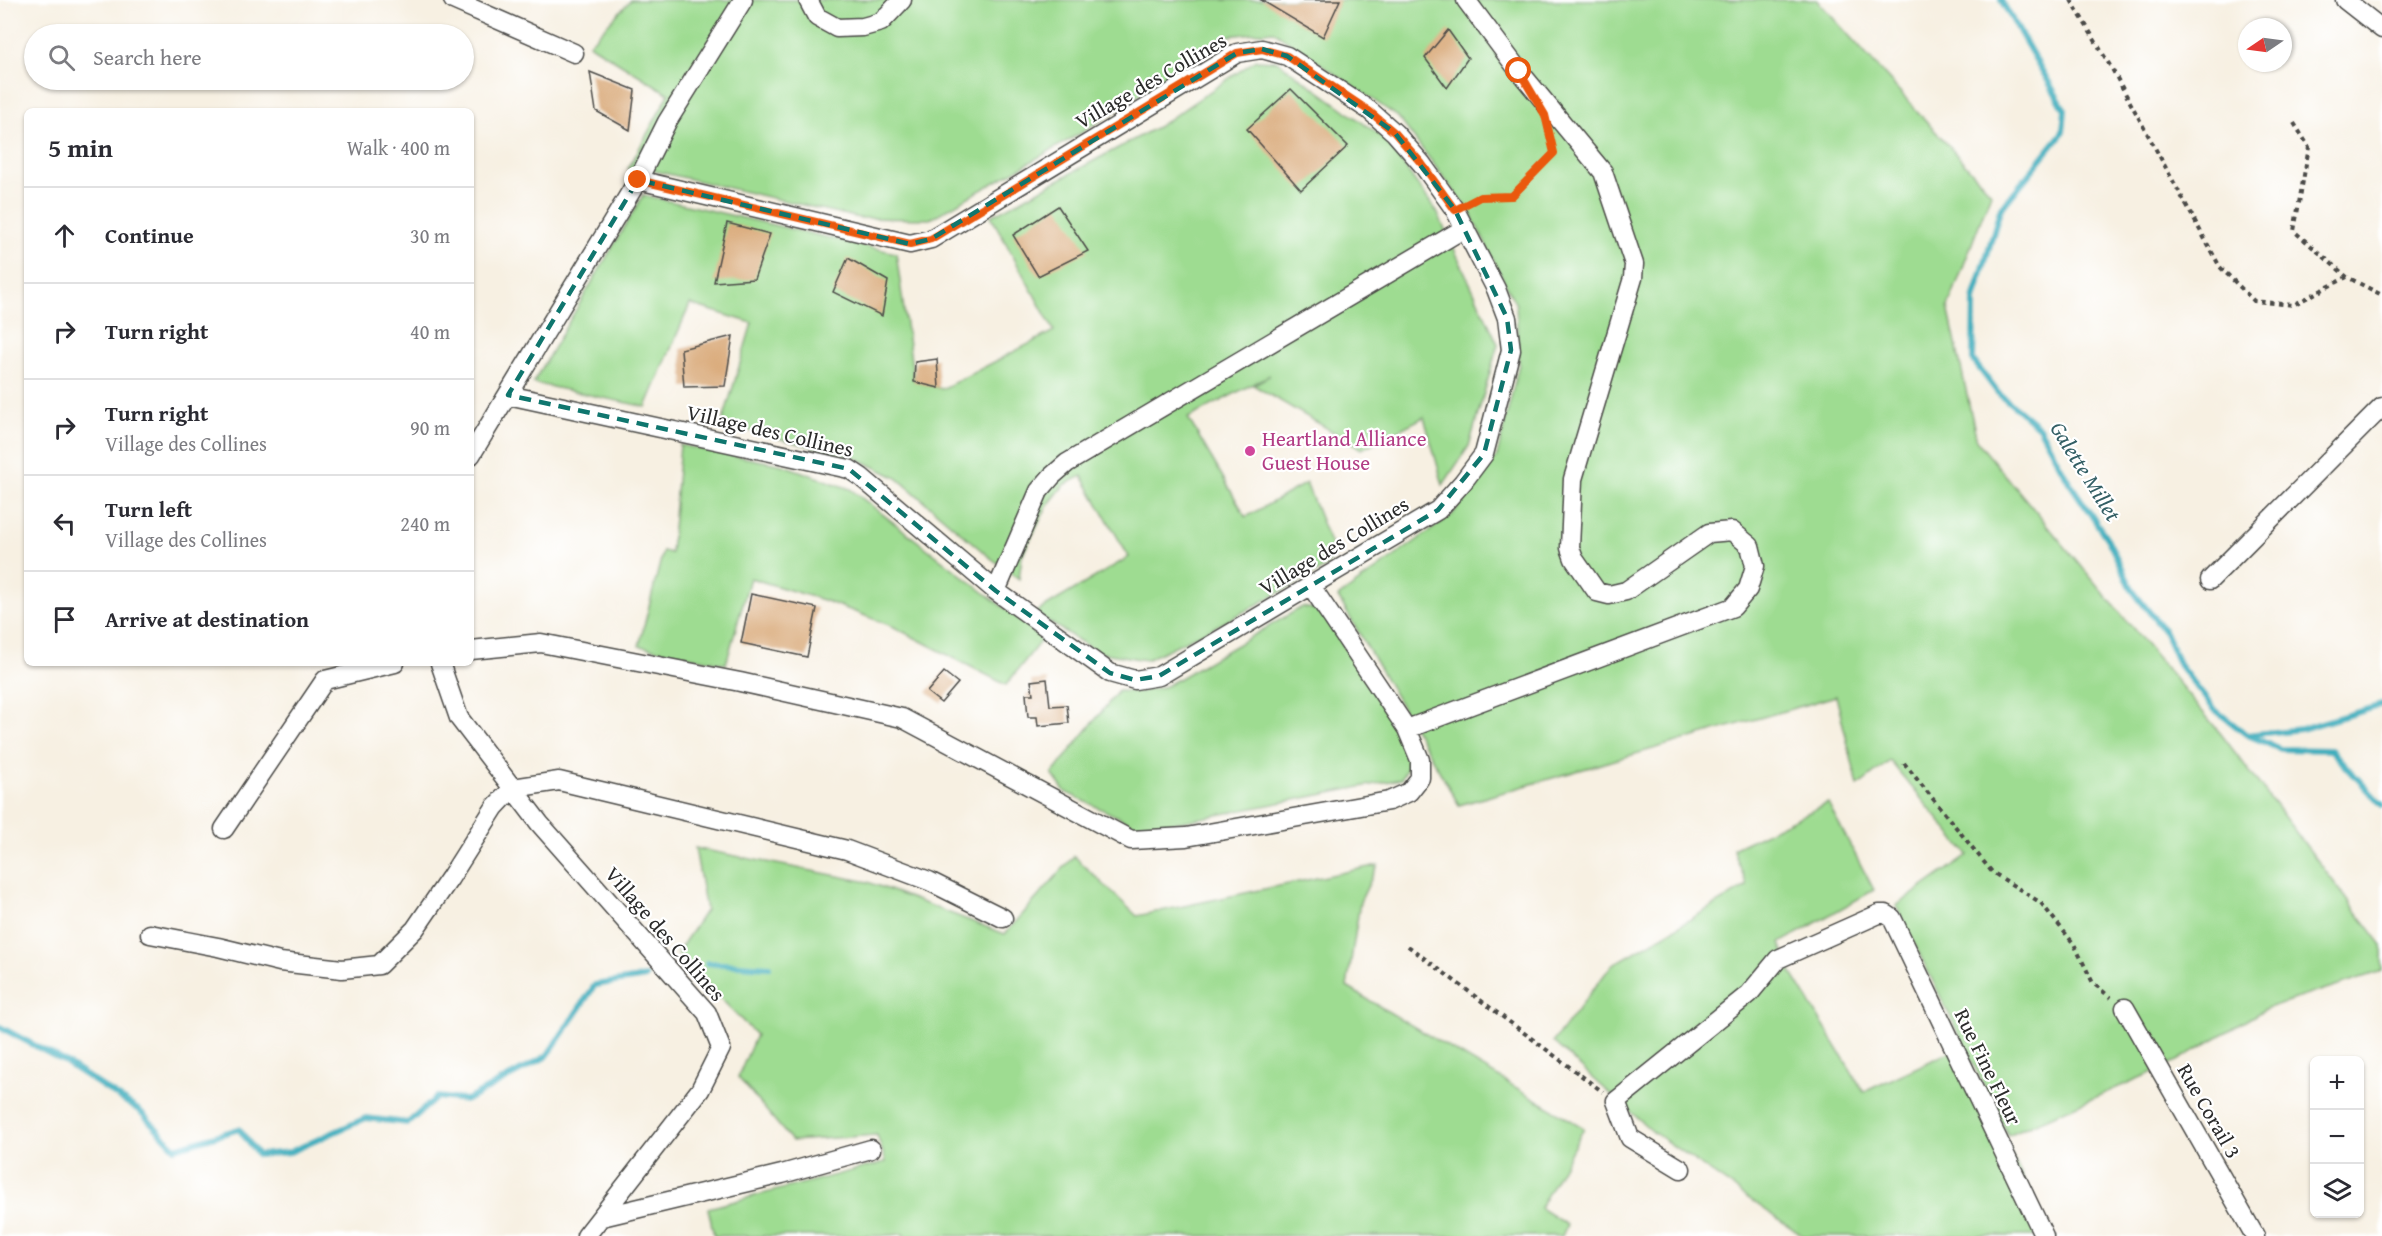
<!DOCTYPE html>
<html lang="en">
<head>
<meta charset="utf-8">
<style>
  :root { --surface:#fff; --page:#f7f7f7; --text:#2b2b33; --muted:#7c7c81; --line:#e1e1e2 }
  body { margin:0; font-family:"Gentium Book Plus",serif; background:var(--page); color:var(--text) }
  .controls { position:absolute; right:18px; bottom:18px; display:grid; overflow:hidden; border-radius:9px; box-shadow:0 2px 4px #0004 }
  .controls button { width:54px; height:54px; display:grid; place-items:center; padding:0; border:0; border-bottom:2px solid var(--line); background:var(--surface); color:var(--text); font:30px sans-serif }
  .compass { position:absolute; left:2238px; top:18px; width:54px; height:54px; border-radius:50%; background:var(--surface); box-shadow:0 2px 4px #0004; rotate:257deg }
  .stop { position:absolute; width:18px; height:18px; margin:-14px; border:4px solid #ea580c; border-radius:50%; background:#fff }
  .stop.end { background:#ea580c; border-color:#fff; box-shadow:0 2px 6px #0008 }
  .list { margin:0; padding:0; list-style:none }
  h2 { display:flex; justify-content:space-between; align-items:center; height:78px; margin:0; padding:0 24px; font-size:26px }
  h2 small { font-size:20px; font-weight:400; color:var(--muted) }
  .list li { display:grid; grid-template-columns:39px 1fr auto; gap:18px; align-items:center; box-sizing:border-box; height:96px; padding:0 24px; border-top:2px solid var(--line) }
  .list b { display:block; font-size:22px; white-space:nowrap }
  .list p { margin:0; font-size:20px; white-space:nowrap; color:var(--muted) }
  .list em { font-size:20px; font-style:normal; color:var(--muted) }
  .icon { flex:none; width:33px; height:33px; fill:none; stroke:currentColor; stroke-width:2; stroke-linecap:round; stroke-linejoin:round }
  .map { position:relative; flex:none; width:2382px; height:1236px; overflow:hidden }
  .search { position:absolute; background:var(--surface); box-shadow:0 2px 4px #0004; left:24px; top:24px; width:450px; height:66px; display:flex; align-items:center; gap:15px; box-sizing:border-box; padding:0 21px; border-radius:33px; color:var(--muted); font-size:22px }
  .panel { position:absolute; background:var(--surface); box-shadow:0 2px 4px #0004; left:24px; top:108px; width:450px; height:558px; border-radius:9px }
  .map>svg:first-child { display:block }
  .green { fill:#9edc91; stroke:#64845e; stroke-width:1.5 }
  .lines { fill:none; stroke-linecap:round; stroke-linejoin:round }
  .stream { stroke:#40aebd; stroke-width:6 }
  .building { fill:#daac7d }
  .minor-casing { stroke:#4a4946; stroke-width:21 }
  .path { stroke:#4a4946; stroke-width:4; stroke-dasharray:4.5 4.5; stroke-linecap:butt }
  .minor { stroke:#fff; stroke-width:18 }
  .route { stroke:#ea580c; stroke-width:8 }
  .marked { fill:none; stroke:#0f766e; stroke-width:4.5; stroke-dasharray:12 8; stroke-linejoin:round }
  .hotel-dot { fill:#d1479c; stroke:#fff; stroke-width:2 }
  .labels { text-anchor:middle; stroke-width:4.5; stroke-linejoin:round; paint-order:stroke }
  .street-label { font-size:21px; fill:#2b2b2b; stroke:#fff }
  .hotel-label { font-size:21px; fill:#b23c85; stroke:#fff; text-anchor:start }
  .water-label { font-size:22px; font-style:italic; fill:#335f65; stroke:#fff }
</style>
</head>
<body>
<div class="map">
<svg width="2382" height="1236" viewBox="0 0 2382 1236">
  <rect width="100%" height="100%" fill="#fff"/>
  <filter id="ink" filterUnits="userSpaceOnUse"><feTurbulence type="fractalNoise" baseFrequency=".0167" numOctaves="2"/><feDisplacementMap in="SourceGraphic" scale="12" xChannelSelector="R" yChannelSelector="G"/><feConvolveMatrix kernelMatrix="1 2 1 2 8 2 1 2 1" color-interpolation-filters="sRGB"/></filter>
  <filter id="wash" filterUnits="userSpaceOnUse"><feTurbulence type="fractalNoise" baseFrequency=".008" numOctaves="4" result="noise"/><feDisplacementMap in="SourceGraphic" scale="24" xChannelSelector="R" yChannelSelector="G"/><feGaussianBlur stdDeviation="1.35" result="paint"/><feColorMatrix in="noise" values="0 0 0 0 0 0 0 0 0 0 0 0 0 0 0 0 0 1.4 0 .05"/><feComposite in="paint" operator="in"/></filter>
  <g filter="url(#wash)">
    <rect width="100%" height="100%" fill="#f7f0e2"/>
    <path class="green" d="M631,0H1817L1991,193L1948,307L1977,441L2221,734L2382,945V971L2267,1008L2174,1063L2008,1135L1896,906L1968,855L1890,761L1858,786L1836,696L1459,805L1338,597L1452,515L1497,456L1519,364L1516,305L1469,211L1398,117L1273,31L1228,36L1083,132L930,219L859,218L655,171L628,169L669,94L589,44Z
      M1256,60L1277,61L1385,139L1437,212L1498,344L1469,446L1443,485L1424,417L1362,449L1253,385L1270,375L1188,418L1246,517L1306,483L1335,555L1323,569L1225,622L1146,660L1097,652L1035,613L1129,557L1082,476L1064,485L1048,505L1022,556L1019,579L988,556L897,478L856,458L722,424L752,323L690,304L646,407L533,383L643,195L896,253L914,381L942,389L1054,331L991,216L1159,126Z
      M680,445L783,465L850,489L1043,638L1006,685L892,626L826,601L750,578L726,664L639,646L663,551L671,553Z
      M1302,607L1313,609L1327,618L1407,747L1408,766L1401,779L1181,822L1135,825L1065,792L1052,774L1118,691L1140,692L1166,686Z
      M1828,803L1874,890L1780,943L1791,972L1864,1092L1958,1048L2052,1236H1803L1653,1132L1553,1042L1611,966L1747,886L1733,849Z
      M695,848L868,882L1005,934L1074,856L1137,916L1378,865L1360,902L1347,987L1584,1128L1540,1208L1567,1225L1562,1236H904L903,1234L880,1236H714L708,1208L886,1162L877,1135L792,1141L738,1077L756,1035L677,953L706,910Z"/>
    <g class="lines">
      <path class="stream" d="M2001,0L2065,110L2063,132L2000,210L1974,300L1973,360L1998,393L2039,427L2069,482L2108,540L2133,591L2165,632L2180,666L2214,709L2247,735L2301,729L2382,705
        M2250,736L2280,749L2331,750L2382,805
        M707,963L769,967
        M0,1027L62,1060L140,1111L175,1148L239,1129L258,1155L290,1152L366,1118L408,1123L437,1097L467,1100L547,1056L595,985L646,977"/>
    </g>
    <g id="blocks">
      <path class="building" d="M1261,0H1340L1323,37Z
        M1448,30L1468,58L1447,88L1425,58Z
        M590,72L635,90L630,130L596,111Z
        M1291,89L1348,146L1301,190L1247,129Z
        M1058,206L1088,251L1038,276L1013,235Z
        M727,223L770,234L754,279L714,282Z
        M848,258L888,281L882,316L833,292Z
        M733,336L725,386L684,387L681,349Z
        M937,359L939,388L914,382L915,362Z
        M751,594L817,608L807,657L741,643Z
        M944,672L958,683L941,703L927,692Z
        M1047,679L1050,706L1067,705L1069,723L1038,726L1037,717H1028L1026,694H1033L1031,681Z"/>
    </g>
  </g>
  <g filter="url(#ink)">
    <use href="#blocks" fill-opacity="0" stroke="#4a4946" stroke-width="1.5"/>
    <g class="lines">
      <defs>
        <path id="minor" d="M453,0L574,53
          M808,0L817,17L837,28L863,27L881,22L902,0
          M2345,0L2382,29
          M508,395L849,469L861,477L996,591L1110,673L1135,680L1159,676L1438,510L1463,482L1484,454L1511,350L1507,318L1496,289L1455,210L1422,164L1395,133L1369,110L1287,56L1262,49L1237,53L931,239L910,244L638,180
          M471,455L638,180L667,122L743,0
          M2210,580L2382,407
          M996,591L1039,491L1052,476L1067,463L1465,228
          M471,650L541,643L740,682L902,718L1131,840L1186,837L1389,801L1409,792L1420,778V760L1407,729L1311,586
          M440,663L459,718L540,824L707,1013L721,1048L700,1090L586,1236
          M1407,729L1733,607L1748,589L1755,566L1750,546L1732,531L1709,533L1626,591L1609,595L1597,592L1574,559L1570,548L1573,479L1633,278L1634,264L1603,172L1519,71L1466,0
          M224,829L325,680L395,663
          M150,934L218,947L280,962L342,969L379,965L415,929L450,878L495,807L513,788L559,781L847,850L929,881L1003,918
          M2125,1008L2255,1236
          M1681,1169L1630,1138L1616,1101L1749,994L1778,959L1879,914H1886L1892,918L2044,1236
          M602,1217L782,1174L871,1149"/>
      </defs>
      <use href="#minor" class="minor-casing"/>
      <path class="path" d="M2071,0L2112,69L2220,267L2254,301L2293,305L2347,277L2382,295
        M2294,123L2309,147L2294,231L2347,277
        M1469,203L1480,197L1512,196L1554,153L1550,137
        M1904,763L1992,872L2041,903L2074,944L2093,983L2111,998
        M1408,946L1603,1092"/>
      <use href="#minor" class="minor"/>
    </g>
  </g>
  <g class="lines" filter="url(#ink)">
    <path class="route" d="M638,180L910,244L931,239L1237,53L1262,49L1287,56L1369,111L1395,133L1422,164L1455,210L1480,197L1512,196L1554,153L1545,115L1519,71"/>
  </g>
  <path class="marked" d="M1262,49L1287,56L1395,133L1455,210L1507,318L1511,350L1484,454L1438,510L1159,676L1135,680L1110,673L996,591L849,469L508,395L638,180L910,244L931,239L1237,53Z"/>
  <circle class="hotel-dot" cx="1250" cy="451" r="6"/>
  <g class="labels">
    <g class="street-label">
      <text transform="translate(1151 81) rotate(-30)" y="7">Village des Collines</text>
      <text transform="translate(770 431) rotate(13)" y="7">Village des Collines</text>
      <text transform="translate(1334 546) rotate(-31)" y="7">Village des Collines</text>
      <text transform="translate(665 934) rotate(49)" y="7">Village des Collines</text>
      <text transform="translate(1988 1067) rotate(64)" y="7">Rue Fine Fleur</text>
      <text transform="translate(2209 1111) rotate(60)" y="7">Rue Corail 3</text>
    </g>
    <g class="hotel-label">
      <text x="1262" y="446">Heartland Alliance<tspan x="1262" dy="24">Guest House</tspan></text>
    </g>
    <g class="water-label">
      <text transform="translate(2086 471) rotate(58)" y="8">Galette Millet</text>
    </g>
  </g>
</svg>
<div class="controls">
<button>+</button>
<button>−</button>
<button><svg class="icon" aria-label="layers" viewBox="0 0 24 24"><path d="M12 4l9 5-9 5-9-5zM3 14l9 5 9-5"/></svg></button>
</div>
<svg class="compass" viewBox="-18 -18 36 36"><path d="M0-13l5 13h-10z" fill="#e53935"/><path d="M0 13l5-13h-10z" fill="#7c7c81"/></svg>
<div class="stop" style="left:1519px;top:71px"></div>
<div class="stop end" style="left:638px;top:180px"></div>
<div class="search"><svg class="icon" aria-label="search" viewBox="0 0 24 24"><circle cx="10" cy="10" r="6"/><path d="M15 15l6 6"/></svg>Search here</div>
<section class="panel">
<h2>5 min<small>Walk · 400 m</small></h2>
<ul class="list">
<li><svg class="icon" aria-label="ahead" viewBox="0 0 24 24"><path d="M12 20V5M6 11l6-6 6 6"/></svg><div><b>Continue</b></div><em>30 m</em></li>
<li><svg class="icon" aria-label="right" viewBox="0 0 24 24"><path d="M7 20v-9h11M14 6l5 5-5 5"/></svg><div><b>Turn right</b></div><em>40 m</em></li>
<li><svg class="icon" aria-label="right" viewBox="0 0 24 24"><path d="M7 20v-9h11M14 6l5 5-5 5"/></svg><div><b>Turn right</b><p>Village des Collines</p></div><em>90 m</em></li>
<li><svg class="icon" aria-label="left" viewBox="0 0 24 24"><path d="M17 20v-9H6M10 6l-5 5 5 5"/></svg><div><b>Turn left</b><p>Village des Collines</p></div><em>240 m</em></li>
<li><svg class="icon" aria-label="arrive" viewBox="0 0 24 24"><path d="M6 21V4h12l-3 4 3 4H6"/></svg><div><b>Arrive at destination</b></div></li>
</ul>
</section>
</div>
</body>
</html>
